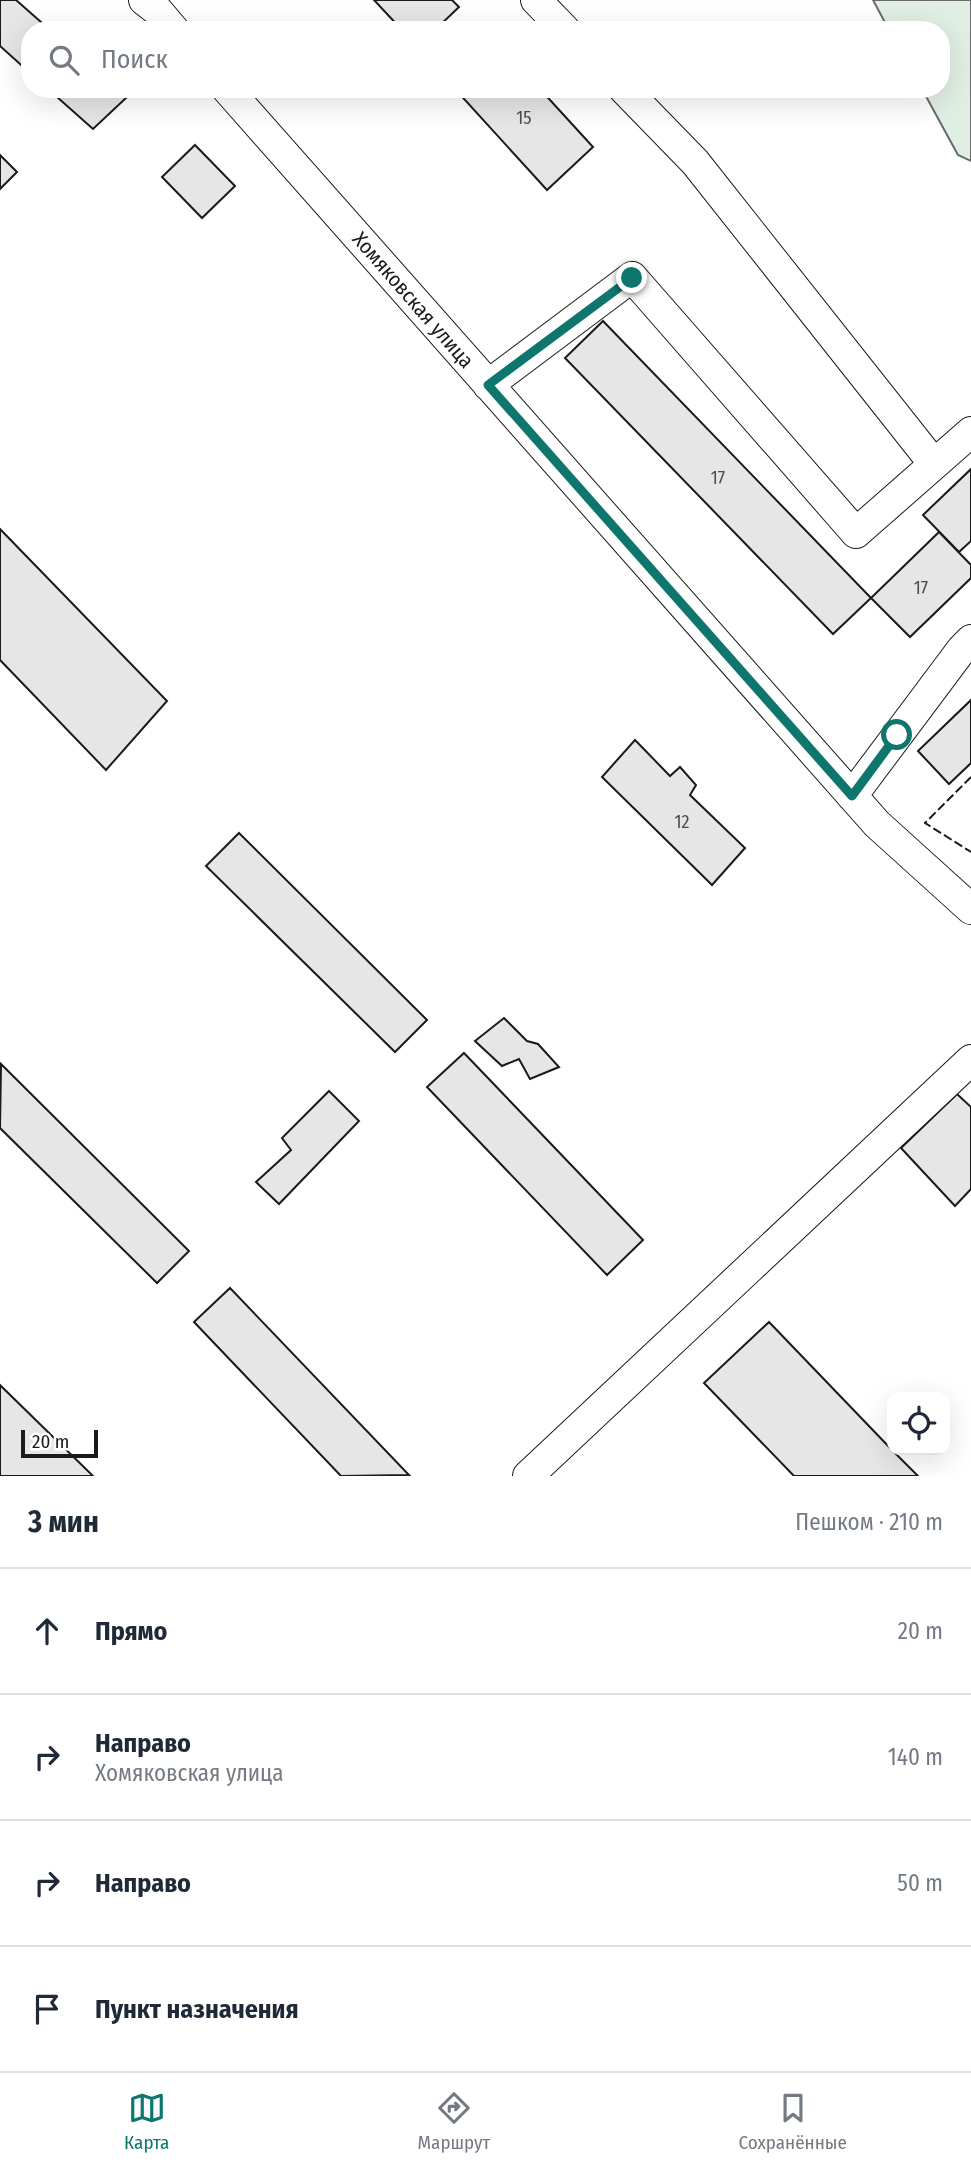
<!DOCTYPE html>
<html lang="ru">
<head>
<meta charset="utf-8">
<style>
  :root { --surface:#fff; --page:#f6f6f7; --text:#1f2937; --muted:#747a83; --line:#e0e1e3; --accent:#0f766e }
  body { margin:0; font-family:"Fira Sans Condensed",sans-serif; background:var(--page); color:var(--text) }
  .controls { position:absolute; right:21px; bottom:21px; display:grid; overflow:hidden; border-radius:14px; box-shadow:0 7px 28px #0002 }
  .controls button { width:63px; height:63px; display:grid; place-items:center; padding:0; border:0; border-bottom:2px solid var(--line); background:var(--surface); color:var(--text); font:35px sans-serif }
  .scale { position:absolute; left:21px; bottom:18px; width:77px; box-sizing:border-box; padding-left:7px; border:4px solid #1a1a1a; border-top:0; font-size:19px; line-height:24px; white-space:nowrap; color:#1a1a1a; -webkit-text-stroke:5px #fff; paint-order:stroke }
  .stop { position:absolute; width:21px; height:21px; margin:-16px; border:5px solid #0f766e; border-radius:50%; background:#fff }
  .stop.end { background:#0f766e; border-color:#fff; box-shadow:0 2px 7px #0008 }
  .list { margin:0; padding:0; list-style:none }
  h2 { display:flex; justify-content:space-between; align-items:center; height:91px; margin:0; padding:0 28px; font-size:30px }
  h2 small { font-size:23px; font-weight:400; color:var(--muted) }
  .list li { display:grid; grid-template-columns:46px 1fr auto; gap:21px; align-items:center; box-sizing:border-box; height:126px; padding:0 28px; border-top:2px solid var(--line) }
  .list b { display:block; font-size:26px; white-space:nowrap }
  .list p { margin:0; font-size:23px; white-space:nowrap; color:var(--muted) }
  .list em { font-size:23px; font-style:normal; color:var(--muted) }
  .icon { flex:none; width:38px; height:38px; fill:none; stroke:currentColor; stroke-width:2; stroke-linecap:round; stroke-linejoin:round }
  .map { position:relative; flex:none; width:971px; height:1476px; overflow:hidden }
  .search { position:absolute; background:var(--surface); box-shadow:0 7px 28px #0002; left:21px; right:21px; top:21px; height:77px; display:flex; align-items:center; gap:18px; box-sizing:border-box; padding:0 24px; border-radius:28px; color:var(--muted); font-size:26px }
  .sheet { height:595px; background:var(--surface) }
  nav { display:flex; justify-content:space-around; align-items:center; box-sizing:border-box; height:98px; border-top:2px solid var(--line); background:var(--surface); font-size:19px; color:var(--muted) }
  nav a { display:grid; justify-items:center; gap:4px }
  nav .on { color:var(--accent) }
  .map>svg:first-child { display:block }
  .green { fill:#e0efe3; stroke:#6a6a6a; stroke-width:2 }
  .building { fill:#e6e6e6; stroke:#1a1a1a; stroke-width:2 }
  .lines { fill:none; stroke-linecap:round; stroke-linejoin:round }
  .minor-casing { stroke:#1a1a1a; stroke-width:32 }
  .minor { stroke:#fff; stroke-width:30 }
  .fence { stroke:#1a1a1a; stroke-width:2; stroke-dasharray:9 3.5; stroke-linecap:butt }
  .route { stroke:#0f766e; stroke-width:9 }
  .labels { text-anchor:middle; stroke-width:5; stroke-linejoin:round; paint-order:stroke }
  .number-label { font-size:18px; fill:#4d4d4d }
  .street-label { font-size:21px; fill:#1a1a1a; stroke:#fff }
</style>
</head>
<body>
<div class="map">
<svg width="971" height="1476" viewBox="0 0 971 1476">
  <rect width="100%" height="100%" fill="#fff"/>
  <path class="green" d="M873,0H971V161L958,155L922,89H941V30H889Z"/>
  <path class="building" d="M0,0H16L50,30H30V73L0,46Z
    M374,0H452L459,7L435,30H402Z
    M48,89H117L126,98L93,129Z
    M455,89H540L593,147L547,190Z
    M195,145L235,186L202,218L162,177Z
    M0,155L17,172L0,189Z
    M603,321L871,598L833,634L565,358Z
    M971,469V541L959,552L923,515Z
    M0,529L167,701L106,770L0,660Z
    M939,532L971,565V578L910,637L871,598Z
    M971,700V763L949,784L918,751Z
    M635,740L670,776L680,767L696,785L690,795L745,848L712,885L602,777Z
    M239,833L427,1020L395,1052L206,866Z
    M504,1018L527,1041L538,1044L559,1067L530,1079L519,1059L502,1066L475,1041Z
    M464,1053L643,1240L607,1275L427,1087Z
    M1,1064L189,1251L157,1283L0,1128Z
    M329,1091L359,1121L279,1204L256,1182L291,1150L282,1138Z
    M957,1094L971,1107V1189L955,1206L901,1148Z
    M230,1288L409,1475L341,1476L194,1322Z
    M769,1322L892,1450L918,1476H794L704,1383Z
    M0,1385L93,1476H0Z"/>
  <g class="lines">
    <defs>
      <path id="minor" d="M144,0L157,10L174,30
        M536,0L565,30
        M227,89L877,824L971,909
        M624,89L695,162L934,464
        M488,385L632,277L856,533L971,432
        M852,796L962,649L971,640
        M528,1476L971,1060"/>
    </defs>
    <use href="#minor" class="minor-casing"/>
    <use href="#minor" class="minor"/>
    <path class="fence" d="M971,777L925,823L971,852"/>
  </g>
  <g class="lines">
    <path class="route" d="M632,278L488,385L852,796L897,735"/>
  </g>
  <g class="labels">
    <g class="number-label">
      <text x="524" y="124">15</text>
      <text x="718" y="484">17</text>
      <text x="921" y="594">17</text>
      <text x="682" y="828">12</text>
    </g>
    <g class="street-label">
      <text transform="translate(413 300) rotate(49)" y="7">Хомяковская улица</text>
    </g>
  </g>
</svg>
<div class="controls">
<button><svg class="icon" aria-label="locate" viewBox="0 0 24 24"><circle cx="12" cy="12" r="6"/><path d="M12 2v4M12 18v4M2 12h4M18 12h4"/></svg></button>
</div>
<div class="scale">20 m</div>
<div class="stop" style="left:897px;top:735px"></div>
<div class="stop end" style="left:632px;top:278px"></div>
<div class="search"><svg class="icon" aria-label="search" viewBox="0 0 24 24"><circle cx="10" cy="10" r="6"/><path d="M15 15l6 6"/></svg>Поиск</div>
</div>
<section class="sheet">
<h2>3 мин<small>Пешком · 210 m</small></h2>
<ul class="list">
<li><svg class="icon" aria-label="ahead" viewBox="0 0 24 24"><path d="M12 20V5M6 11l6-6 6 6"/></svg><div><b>Прямо</b></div><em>20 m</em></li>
<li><svg class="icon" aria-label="right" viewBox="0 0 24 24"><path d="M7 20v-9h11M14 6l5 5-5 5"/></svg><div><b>Направо</b><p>Хомяковская улица</p></div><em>140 m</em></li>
<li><svg class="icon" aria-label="right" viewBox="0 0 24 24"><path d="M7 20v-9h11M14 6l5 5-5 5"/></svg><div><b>Направо</b></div><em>50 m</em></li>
<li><svg class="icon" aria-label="arrive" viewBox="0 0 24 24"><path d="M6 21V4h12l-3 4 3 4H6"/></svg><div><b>Пункт назначения</b></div></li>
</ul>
</section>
<nav>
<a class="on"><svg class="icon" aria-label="map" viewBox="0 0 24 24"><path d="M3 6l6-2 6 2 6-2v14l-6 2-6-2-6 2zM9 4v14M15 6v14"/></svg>Карта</a>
<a><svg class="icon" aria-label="directions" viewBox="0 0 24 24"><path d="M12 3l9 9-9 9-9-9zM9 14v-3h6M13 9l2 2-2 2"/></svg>Маршрут</a>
<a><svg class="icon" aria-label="saved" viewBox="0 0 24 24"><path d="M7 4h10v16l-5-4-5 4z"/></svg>Сохранённые</a>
</nav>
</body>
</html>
